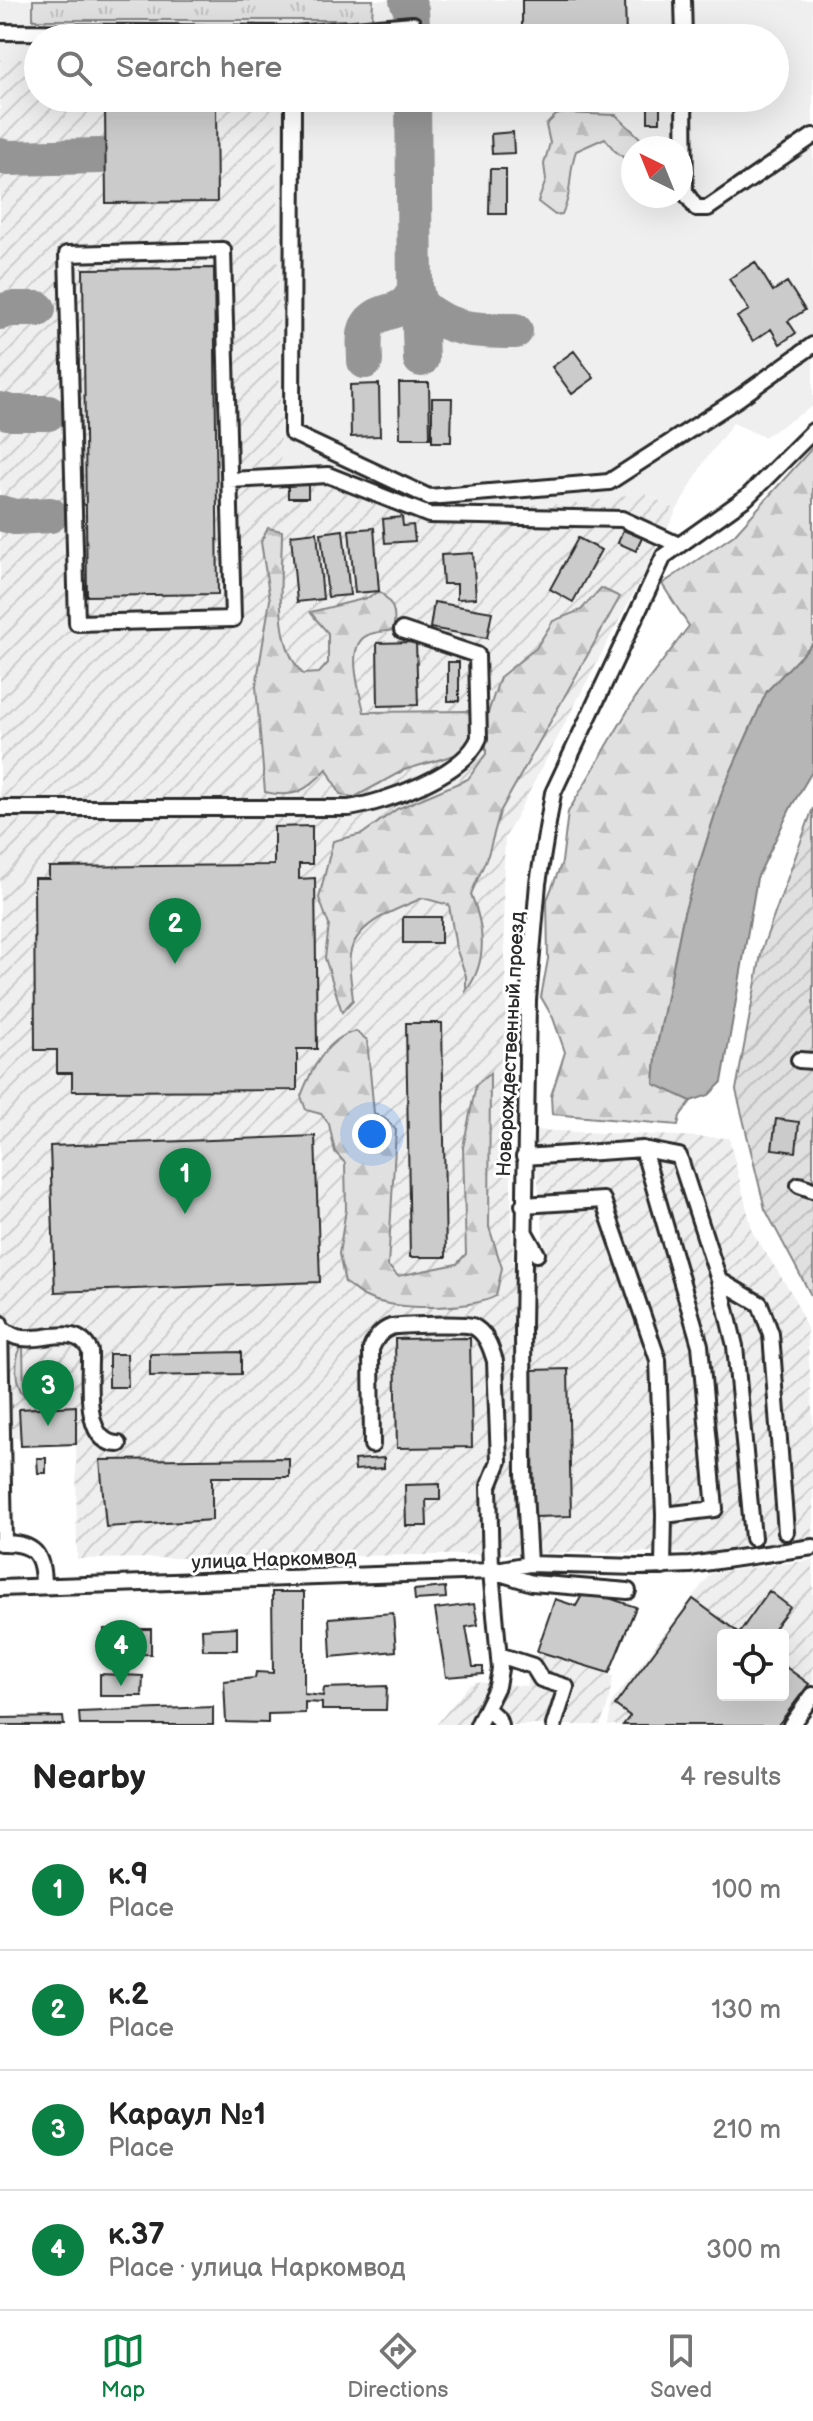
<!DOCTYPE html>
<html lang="en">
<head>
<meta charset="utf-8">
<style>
  :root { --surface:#fff; --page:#f2f2f2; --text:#222; --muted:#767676; --line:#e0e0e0; --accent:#0b8043 }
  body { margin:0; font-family:"Balsamiq Sans",sans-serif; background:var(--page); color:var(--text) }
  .controls { position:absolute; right:24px; bottom:24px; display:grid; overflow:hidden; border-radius:8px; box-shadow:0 8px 32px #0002 }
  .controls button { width:72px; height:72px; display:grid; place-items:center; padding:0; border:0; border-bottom:2px solid var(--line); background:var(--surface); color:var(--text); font:40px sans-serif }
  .compass { position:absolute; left:621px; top:136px; width:72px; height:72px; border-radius:50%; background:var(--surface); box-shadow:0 8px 32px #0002; rotate:317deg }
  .you { position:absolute; left:372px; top:1134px; width:28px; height:28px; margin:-20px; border:6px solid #fff; border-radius:50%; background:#1a73e8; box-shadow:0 0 0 12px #1a73e833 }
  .badge { display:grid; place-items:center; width:52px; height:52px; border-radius:50%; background:var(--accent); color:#fff; font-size:26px; font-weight:700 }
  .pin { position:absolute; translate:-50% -66px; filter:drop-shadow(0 2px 4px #0008) }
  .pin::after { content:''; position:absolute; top:42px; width:28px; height:24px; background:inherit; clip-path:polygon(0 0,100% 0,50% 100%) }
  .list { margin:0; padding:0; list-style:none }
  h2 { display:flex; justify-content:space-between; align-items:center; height:104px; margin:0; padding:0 32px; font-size:34px }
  h2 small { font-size:26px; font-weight:400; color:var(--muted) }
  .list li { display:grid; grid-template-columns:52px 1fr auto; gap:24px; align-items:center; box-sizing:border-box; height:120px; padding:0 32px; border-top:2px solid var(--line) }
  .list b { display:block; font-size:30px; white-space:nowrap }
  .list p { margin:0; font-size:26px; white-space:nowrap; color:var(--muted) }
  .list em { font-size:26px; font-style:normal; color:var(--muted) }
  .icon { flex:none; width:44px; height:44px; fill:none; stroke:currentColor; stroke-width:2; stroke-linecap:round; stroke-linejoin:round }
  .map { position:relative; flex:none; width:813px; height:1725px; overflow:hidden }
  .search { position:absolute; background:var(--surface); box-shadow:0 8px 32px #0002; left:24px; right:24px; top:24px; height:88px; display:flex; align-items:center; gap:20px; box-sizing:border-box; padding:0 28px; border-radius:44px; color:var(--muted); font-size:30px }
  .sheet { height:584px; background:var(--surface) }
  nav { display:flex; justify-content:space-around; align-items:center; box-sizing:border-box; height:112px; border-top:2px solid var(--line); background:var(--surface); font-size:22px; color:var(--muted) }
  nav a { display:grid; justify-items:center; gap:4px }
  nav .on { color:var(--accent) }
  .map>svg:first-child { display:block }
  .built { fill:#efefef; fill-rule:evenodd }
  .industrial { fill:url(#industrial-furrows); fill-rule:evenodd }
  .grass { fill:url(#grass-tufts); stroke:#868686; stroke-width:2 }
  .forest { fill:url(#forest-firs); stroke:#868686; stroke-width:2 }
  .garden { fill:url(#garden-furrows); stroke:#868686; stroke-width:2 }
  .water { fill:#b6b6b6; stroke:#7e7e7e; stroke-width:2 }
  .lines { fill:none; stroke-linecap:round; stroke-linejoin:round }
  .taxiway { stroke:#959595; stroke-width:36 }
  .building { fill:#cbcbcb; stroke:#2b2b2b; stroke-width:2 }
  .minor-casing { stroke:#2b2b2b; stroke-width:20 }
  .minor { stroke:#fff; stroke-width:14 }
  .labels { text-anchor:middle; stroke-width:6; stroke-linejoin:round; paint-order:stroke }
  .street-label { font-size:20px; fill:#2b2b2b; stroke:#fff }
</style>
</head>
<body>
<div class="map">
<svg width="813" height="1725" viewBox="0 0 813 1725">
  <defs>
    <pattern id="industrial-furrows" width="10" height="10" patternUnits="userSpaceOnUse" patternTransform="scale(2)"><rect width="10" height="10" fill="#efefef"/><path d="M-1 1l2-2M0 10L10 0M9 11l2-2" fill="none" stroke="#cdcdcd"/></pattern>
    <pattern id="grass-tufts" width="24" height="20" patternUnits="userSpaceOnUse" patternTransform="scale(2)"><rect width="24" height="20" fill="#e0e0e0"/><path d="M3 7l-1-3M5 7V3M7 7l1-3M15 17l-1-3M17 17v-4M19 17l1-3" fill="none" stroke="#c0c0c0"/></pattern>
    <pattern id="forest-firs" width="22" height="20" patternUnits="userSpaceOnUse" patternTransform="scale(2)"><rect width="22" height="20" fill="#e0e0e0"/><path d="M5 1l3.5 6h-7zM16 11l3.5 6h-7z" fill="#c0c0c0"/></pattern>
    <pattern id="garden-furrows" width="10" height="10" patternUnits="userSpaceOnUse" patternTransform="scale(2)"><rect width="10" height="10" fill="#e0e0e0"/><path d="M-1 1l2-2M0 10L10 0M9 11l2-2" fill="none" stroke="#c0c0c0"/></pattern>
  </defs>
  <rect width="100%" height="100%" fill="#fff"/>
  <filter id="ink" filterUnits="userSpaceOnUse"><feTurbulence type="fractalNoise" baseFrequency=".0125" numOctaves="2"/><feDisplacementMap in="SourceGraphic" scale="16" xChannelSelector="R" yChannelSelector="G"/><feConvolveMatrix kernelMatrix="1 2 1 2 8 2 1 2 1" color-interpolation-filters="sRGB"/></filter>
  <g filter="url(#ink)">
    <path class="built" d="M0,0H813V406L764,437L733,423L704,462L677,510L642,492L576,504L431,507L327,466L281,468L276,98H775V38H38V98L0,849ZM633,148H681V196H633Z"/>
    <path class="industrial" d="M38,58V98H276L281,468L327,466L431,507L576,504L642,492L677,510L505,838L503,887L521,1554L77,1559L76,1444L21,1446L20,1438H0V60Z
      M533,1130L729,1138L753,1233L794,1297L807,1329L813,1422V1540L714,1556L663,1552L532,1553L527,1254H545Z
      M813,1560V1705L799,1725H608L612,1702L711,1573ZM723,1635H783V1695H723Z
      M538,1652L613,1676L607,1708L600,1725H436L469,1685L476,1682L526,1686Z"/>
    <path class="grass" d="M33,0H373L372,20H33Z
      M22,1345H30L23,1346L24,1395C14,1384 14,1358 22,1345Z"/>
    <path class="forest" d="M563,113L616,115L642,140V148H633V165L614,150L605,138L576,151C568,172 573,193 562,214L555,215L538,202L546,180L544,164L550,143L546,125L556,115Z
      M813,447V643L767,691L723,789L684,913L657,1046L654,1083L691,1101L680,1116L678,1125L552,1114L551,1096L565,1052L553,1018L541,997L548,959L547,900L562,862L568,812L637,695L689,626L662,584L734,535Z
      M268,528L282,531C282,573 272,643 303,674L319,673L328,663V633L310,612L367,598L379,591C393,603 397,612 393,630C385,632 375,631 368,635C344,645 360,692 364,712L471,711L479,738L458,754L404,770L353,798L340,794L327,769C307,790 295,799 265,792L256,686L270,600L261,542Z
      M601,588L620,597L500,812L488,855L471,894C484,926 488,962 466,991V976L456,948L449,905L423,898C398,909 355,922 350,955C348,968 352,986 353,1000L342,1012L325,958L329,925L319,898L333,841L362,834L397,809L468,779L486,754V719L500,677L536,648L553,621L581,610Z
      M356,1031L367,1040L374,1113L387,1120L396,1130L388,1266L398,1276L457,1264L466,1254L463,1147L476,1085L490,1073L489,1227L502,1268L496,1296C471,1310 392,1311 366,1297C358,1294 352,1287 345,1283L339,1254L346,1209L345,1163L335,1152L329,1124L321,1114L306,1110L301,1096C311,1070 327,1038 356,1031Z"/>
    <path class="garden" d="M813,808V1299L765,1209L736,1090L762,949Z"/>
    <path class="water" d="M813,643V770L791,807L757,878L722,1082L709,1095L691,1101L654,1084L657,1046L684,913L723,789L767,691Z"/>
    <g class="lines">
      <path class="taxiway" d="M407,0L411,10L413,38
        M413,98L415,287L419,304L421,359
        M0,156L8,158L101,156
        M419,304C445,331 480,331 515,331
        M0,312L10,309H38
        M365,361C365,350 363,337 367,327C379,304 407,320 415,287
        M0,410L12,413H48
        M0,513L15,517L50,515"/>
    </g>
    <path class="building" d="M522,0H625L626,38H522Z
      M491,98H626V104L491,106Z
      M648,98H660V122H648Z
      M216,106L217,202L106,203L105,107Z
      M513,132L514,153L492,154L491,134Z
      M490,169H506V214H489Z
      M755,262L773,291L787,282L805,310L788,321L796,333L780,344L771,329L753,341L737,317L749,310L729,279Z
      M214,268L218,594L87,596L83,269Z
      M574,351L594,378L572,394L552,367Z
      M399,383H429L430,438H400Z
      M379,384L380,436L351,437L350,385Z
      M432,398H452L451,442H432Z
      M288,484H308V498H288Z
      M402,517L403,526L413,525L415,541L385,543L383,519Z
      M374,528L379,591L355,593L349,530Z
      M343,530L350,595L328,597L321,533Z
      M623,530L642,538L636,551L618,543Z
      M317,532L323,599L297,602L291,535Z
      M578,538L601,550L573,602L550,589Z
      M473,553L476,598L457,599V584H443L441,555Z
      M434,602L492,612L487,638L430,628Z
      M416,642L418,705L378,706L377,643Z
      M448,662H459V701H448Z
      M312,826V864H299V879L315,878L317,1049H297V1090L72,1091V1073H57V1050H35L34,878H49V867L274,865V827Z
      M403,917H441V943H403Z
      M406,1023H442L446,1257H410Z
      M776,1119L799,1122L796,1152L772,1149Z
      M315,1136L320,1282L55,1292L50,1146Z
      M470,1338L472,1447L397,1448L395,1339Z
      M241,1352V1374L150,1376V1354Z
      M109,1354H127L128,1387H109Z
      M568,1369L571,1516L534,1517L532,1370Z
      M76,1406V1444L21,1446L19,1409Z
      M37,1458H46V1473H38Z
      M289,1458V1477H212V1520L106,1527L100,1460Z
      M384,1458V1468L355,1470L354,1460Z
      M440,1484V1500H426L427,1526H406L405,1485Z
      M445,1587L446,1598L415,1600L414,1590Z
      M585,1590L636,1607L609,1673L537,1651L555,1599L576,1606Z
      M769,1591L790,1607L769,1635H723V1695H783V1665L809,1684L778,1725H623L630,1716L615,1705L693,1599L739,1633Z
      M272,1592H304V1694L323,1696L324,1688L387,1686L386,1710H322V1703L305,1702V1713L268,1714V1723L226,1722L224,1681L255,1678L256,1672L273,1673Z
      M474,1604L478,1625L466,1627L473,1667H483V1674L446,1677L435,1609Z
      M393,1613L396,1651L331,1657L329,1618Z
      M237,1627V1650H203L202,1629Z
      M104,1629H151V1654L104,1655Z
      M100,1674L143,1676L142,1696H100Z
      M213,1707V1725H80L79,1712Z
      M63,1717L64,1725H0V1718Z"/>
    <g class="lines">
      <defs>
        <path id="minor" d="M683,0L684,38
          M0,32L294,34L413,24
          M293,98L292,433L429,497L609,482L739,398L813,345
          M684,98L685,192L696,208H708L813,136
          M223,250L233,619L77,623L67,254Z
          M229,480L328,475L429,515L622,519L679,545
          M0,808H349C386,802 464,775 479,738L477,655L402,630
          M799,1060L813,1061
          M643,1149L679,1156L719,1280L760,1304L771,1334L786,1532
          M524,1157L643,1149L700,1345L715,1509L664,1515
          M799,1185L813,1190
          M523,1205L603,1200L658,1360L664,1515L663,1567
          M524,1231L537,1254
          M719,1280L735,1346L753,1538
          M0,1323L4,1543
          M0,1327C5,1331 11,1335 17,1337C43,1344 75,1321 90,1351C91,1378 81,1444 119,1444
          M372,1445L371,1349C375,1339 380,1331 391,1327C399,1325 465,1323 472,1326C486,1332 491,1348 495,1361L499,1461L489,1486L491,1571L500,1669L497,1686L478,1725
          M0,1543C35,1542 43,1554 43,1586
          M529,1564L524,1473L523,1329L528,1000L538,883L553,793L664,556L747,497L813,431
          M496,1572L532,1583L628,1591
          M0,1588L491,1571L529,1564L639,1567L690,1565L813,1547
          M499,1655L533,1666L541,1679L566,1687L554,1725
          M487,1709L498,1719L500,1725
          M791,1725L813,1695"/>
      </defs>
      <use href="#minor" class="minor-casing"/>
      <use href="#minor" class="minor"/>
    </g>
  </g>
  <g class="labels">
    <g class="street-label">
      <text transform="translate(510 1044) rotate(-87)" y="7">Новорождественный проезд</text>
      <text transform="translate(274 1559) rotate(-2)" y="7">улица Наркомвод</text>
    </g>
  </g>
</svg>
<div class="controls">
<button><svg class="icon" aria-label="locate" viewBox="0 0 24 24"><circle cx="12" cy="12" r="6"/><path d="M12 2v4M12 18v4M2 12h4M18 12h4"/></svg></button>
</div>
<svg class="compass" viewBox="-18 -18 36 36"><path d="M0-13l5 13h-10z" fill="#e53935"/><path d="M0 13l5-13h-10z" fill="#767676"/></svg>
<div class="you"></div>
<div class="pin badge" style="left:185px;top:1214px">1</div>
<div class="pin badge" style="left:175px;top:964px">2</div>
<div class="pin badge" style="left:48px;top:1426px">3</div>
<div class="pin badge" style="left:121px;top:1686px">4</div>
<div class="search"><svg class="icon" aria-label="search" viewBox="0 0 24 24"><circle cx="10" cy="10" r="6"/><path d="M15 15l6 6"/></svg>Search here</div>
</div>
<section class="sheet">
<h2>Nearby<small>4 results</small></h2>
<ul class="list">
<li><span class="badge">1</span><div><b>к.9</b><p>Place</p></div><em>100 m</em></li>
<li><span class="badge">2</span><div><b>к.2</b><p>Place</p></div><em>130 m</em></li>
<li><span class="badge">3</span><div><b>Караул №1</b><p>Place</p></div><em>210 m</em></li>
<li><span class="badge">4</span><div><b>к.37</b><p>Place · улица Наркомвод</p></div><em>300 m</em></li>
</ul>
</section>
<nav>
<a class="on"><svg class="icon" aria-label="map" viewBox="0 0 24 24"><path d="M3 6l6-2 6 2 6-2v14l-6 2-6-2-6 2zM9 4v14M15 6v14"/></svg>Map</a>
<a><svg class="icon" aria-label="directions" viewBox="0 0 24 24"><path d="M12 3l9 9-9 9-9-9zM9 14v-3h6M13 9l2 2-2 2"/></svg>Directions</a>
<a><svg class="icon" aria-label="saved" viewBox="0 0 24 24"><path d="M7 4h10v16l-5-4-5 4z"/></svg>Saved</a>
</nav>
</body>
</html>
